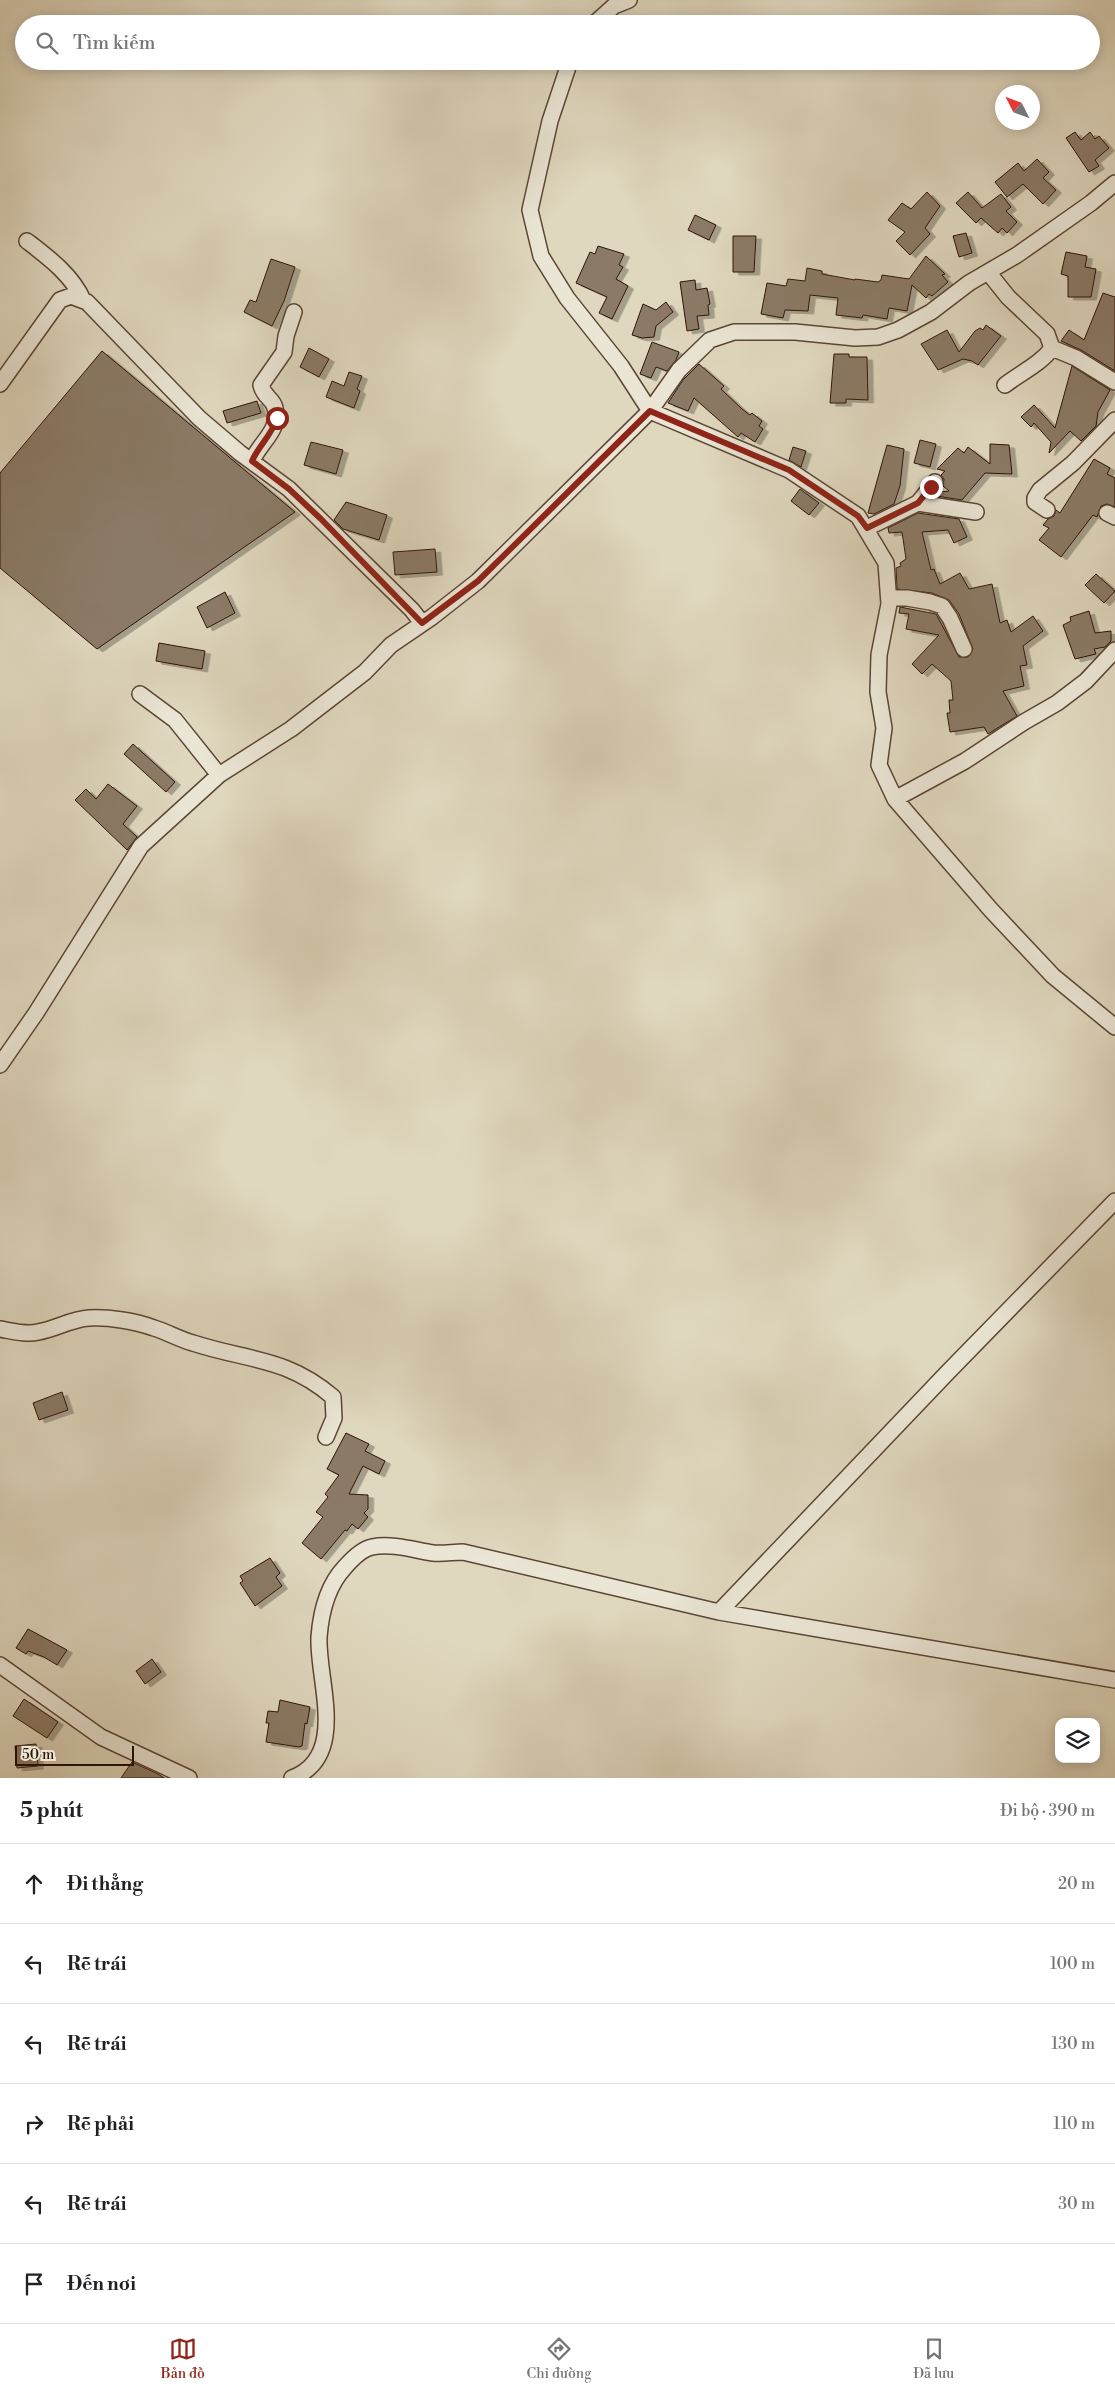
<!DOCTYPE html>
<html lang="vi">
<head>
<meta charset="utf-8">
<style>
  :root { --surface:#fff; --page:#f6f6f6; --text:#202124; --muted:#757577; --line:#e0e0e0; --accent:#8f2418 }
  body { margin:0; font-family:"Libre Bodoni",serif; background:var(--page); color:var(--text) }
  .controls { position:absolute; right:15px; bottom:15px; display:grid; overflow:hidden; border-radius:10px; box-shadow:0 2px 12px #0003 }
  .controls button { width:45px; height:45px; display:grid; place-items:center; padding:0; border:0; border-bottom:1px solid var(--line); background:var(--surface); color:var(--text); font:25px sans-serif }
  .compass { position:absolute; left:995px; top:85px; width:45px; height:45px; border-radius:50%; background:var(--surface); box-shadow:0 2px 12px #0003; rotate:312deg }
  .scale { position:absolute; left:15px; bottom:12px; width:119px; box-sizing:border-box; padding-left:5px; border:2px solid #2f1506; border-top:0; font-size:14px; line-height:18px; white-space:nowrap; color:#2f1506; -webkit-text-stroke:4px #eae5d5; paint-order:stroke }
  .stop { position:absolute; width:15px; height:15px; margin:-11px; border:4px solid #8f2418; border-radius:50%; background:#fff }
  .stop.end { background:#8f2418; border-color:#fff; box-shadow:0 1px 5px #0008 }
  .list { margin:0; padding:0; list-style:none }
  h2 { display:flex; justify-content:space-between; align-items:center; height:65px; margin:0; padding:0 20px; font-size:21px }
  h2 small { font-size:16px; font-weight:400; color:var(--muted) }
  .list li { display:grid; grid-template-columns:32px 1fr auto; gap:15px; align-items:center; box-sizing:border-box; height:80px; padding:0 20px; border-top:1px solid var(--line) }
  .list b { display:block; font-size:19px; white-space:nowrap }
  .list em { font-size:16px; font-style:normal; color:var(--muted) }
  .icon { flex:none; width:28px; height:28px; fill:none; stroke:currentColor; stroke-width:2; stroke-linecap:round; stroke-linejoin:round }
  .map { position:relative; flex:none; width:1115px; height:1778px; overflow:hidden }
  .search { position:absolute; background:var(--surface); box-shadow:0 2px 12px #0003; left:15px; right:15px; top:15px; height:55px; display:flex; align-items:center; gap:12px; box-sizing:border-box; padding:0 18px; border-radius:28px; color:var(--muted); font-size:19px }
  .sheet { height:545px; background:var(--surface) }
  nav { display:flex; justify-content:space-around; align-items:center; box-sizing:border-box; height:70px; border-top:1px solid var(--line); background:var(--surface); font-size:14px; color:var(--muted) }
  nav a { display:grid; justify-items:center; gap:2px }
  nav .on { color:var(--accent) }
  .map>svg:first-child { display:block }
  .building { fill:#8b7a66; stroke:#2f1506; filter:url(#shadow) }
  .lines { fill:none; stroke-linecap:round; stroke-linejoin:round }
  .street-casing { stroke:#5b4634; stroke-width:18 }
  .street { stroke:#eae5d5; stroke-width:15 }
  .route { stroke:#8f2418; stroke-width:6 }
</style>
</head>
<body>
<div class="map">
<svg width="1115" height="1778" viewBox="0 0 1115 1778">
  <defs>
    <filter id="shadow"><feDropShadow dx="5.5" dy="3" stdDeviation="0" flood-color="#0004"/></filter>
  </defs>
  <rect width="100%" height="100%" fill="#dfd7be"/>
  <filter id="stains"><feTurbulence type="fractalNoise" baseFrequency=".004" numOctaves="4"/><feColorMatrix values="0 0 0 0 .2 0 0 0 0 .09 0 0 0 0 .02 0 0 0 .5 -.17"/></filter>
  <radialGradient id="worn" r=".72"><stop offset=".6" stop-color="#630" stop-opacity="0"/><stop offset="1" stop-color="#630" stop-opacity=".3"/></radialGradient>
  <path class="building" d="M1075,132L1081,140L1090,132L1095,139L1099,136L1109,148L1095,160L1099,166L1089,172L1066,138Z
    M1037,159L1049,172L1043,178L1056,190L1043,204L1023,184L1007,197L995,182L1018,163L1024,171Z
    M927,192L940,206L925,228L930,234L910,255L896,241L905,232L888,220L902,203L911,209Z
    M968,192L982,208L1001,194L1011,207L1006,211L1017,222L1007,233L1002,228L998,233L981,218L976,223L956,203Z
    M695,215L716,225L709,240L688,230Z
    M966,233L972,253L959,257L953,236Z
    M733,236H756L754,272H733Z
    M598,246L624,254L619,265L623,267L616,279L628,286L612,319L599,313L607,297L576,283L590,252L595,254Z
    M1066,252L1087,256L1085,267L1096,269L1091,297H1068V276L1061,274Z
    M926,256L945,274L942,275L948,282L932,296L929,294L926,298L912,285L907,311L889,308L887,319L863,315L862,318L836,315L838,298L810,295L808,311L785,310L783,318L761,314L767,283L786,286L788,279L805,281L807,268L822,271V274L855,280V279L878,282L881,280L882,275L909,279Z
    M271,259L295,267L284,301L272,326L244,312L250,300L256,302Z
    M695,280L696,290L707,288L710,304L708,305L709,315L697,316L699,329L687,331L680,282Z
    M1103,293L1115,297V371L1081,350L1061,341L1069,330L1084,340Z
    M666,302L673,312L656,326L654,337L642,338L632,335L643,304L656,310Z
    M986,325L1001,336L978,365L972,361L963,359L938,370L921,344L947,330L959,352L975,331L980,328L983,330Z
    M652,342L679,352L676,360L667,371L656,367L651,378L640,374Z
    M309,348L329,359L319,377L300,367Z
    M102,351L295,512L97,649L0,568V473Z
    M834,354H849V357H867L868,400L846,399V403H830Z
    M699,364L724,386L721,389L742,409L750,415L752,413L762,421L759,426L763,429L755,442L741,433L738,437L694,398L688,411L668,403L683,380Z
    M1072,366L1110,390L1098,412L1096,426L1081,441L1070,431L1049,453L1051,442L1034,423L1031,427L1021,417L1034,405L1055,428Z
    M349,372L362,376L357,389L360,391L354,408L326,397L332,381L344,386Z
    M257,401L261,413L227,423L223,411Z
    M920,440L936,444L930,467L914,463Z
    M311,442L343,450L336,474L304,465Z
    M990,444L1009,445L1012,474L985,473L962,500L936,496L939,492L949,491L943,486L944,479L941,475L945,471L937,469L958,448L964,453L968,447L990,464Z
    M887,445L904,449L900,486L894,504L874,514L868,513Z
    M793,447L806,451L801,467L789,460Z
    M1094,459L1110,468L1107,474L1115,478V507L1107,504L1101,506L1097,517L1093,515L1061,557L1039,540L1049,528L1043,525L1048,519L1054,516L1056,510L1060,513Z
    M800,489L819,503L809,515L791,501Z
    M346,502L387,515L379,540L343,529L334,520Z
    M918,513L959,519L967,537L954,543L948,530L922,532L931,570L934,569L940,584L960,573L969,589L992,584L1000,623L1007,620L1011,632L1033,616L1043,631L1023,646L1027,665L1020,666L1024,686L1003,691L1017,716L988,734L984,727L950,732L947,713H950L949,700H953L951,681L932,664L922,674L912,664L939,635L906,629L909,614L899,613L900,607L936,614L959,657H968L973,649L959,614L949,600L932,593L897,589L896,568L901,566L900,563L906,559L902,532L889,533L888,528Z
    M435,549L437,572L395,575L393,552Z
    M1096,574L1115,591L1104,603L1085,585Z
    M225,592L235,613L207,628L197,607Z
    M1089,611L1095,633L1111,631V641L1105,647L1094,649L1096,654L1075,659L1063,625L1071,621L1070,617Z
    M159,643L205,651L202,669L156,661Z
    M133,744L175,782L166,792L124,754Z
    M108,784L137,806L123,824L137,837L127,850L75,800L86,789L96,799Z
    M62,1392L68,1410L39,1420L33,1403Z
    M346,1433L369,1444L365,1451L385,1461L379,1474L363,1466L349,1494L368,1495V1509L364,1513L368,1517L358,1529L352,1524L347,1531L345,1530L321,1559L302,1543L323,1517L316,1512L328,1497L325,1494L339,1475L327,1469Z
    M270,1558L280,1573L276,1577L282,1586L255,1606L240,1583L243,1581L240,1576Z
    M28,1629L67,1650L57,1665L44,1657L28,1651L26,1654L16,1648Z
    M152,1659L161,1672L145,1684L136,1671Z
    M24,1699L58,1722L47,1738L13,1716Z
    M280,1700L310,1707L307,1724L305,1723L302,1746L299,1747L266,1742L269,1723H266L268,1711L278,1712Z
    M36,1744L38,1766L17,1768L15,1746Z
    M132,1762L158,1774L164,1778H121Z"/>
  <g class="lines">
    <defs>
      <path id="street" d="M594,24L614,6L629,0
        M570,61L550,121L530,210L541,256L567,298L621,366L650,411L789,470L858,516L886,563L889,604L879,655L878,692L884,728L879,765L895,799L991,910L1053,976L1115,1027
        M27,241C49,258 72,275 83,300
        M988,272L1008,297L1047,334L1052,348C1041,364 1020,373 1005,385
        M1052,348L1076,358L1115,382
        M0,384L60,300L71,296L87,302L199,418L240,453L289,489L412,610L422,623
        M252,461C260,442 281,430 275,408C273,398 264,398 261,385L284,352L286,336L294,312
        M918,503L976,512
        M1047,510L1035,502V498L1040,490L1073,463L1115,420
        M1107,513L1115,517
        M867,528L918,503L935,482
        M889,598H907L930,602L942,606L950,618L964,649
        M140,694L175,720L219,775
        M895,799L965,761L1024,722L1057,703L1086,681L1115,650
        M0,1065L36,1013L141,846L219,775L291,729L365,672L391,645L432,617L478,581L650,411L679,370L710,340L734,332H795L855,338L878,337L898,330L931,312L969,283L1017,255L1091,203L1115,183
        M0,1329C12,1331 27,1335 38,1332C56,1329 71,1319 89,1318C109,1317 135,1321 154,1328C167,1332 179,1339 193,1343C248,1361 286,1357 333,1397L334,1418L326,1437
        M719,1612L948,1372L1115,1201
        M0,1665L101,1737L189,1778
        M292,1778C349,1757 317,1680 319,1637C321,1611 327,1586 345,1567C352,1559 362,1549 372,1547C392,1543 414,1550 433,1553C443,1554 453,1552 463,1552L719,1612L1115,1680"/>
    </defs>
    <use href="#street" class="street-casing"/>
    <use href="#street" class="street"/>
  </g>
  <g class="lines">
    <path class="route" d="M277,418C272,435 259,445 252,461L289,489L321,519L422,623L478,581L650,411L789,470L858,516L867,528L918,503L931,487"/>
  </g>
  <rect width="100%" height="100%" filter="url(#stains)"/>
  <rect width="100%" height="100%" fill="url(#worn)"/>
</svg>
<div class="controls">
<button><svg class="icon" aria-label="layers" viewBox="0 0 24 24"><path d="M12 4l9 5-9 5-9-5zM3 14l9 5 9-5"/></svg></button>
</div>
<svg class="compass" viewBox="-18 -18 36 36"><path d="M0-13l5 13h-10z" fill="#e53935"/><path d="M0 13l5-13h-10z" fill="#757577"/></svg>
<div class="scale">50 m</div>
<div class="stop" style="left:277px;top:418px"></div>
<div class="stop end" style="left:931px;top:487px"></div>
<div class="search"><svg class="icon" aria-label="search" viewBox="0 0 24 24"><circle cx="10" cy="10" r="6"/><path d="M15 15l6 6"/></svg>Tìm kiếm</div>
</div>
<section class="sheet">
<h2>5 phút<small>Đi bộ · 390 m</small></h2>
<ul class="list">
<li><svg class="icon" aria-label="ahead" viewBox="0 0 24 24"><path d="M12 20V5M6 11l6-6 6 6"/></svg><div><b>Đi thẳng</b></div><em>20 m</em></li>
<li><svg class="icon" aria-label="left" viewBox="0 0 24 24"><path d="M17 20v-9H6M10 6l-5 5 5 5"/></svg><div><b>Rẽ trái</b></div><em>100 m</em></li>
<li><svg class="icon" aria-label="left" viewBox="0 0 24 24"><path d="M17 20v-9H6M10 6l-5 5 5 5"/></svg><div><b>Rẽ trái</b></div><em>130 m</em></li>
<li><svg class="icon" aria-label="right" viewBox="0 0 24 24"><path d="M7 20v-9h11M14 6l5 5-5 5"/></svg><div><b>Rẽ phải</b></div><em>110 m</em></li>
<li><svg class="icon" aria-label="left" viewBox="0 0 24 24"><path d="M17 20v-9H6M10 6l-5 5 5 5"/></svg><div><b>Rẽ trái</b></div><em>30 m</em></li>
<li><svg class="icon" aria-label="arrive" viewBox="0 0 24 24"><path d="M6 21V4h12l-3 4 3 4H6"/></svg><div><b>Đến nơi</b></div></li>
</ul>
</section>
<nav>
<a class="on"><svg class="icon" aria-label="map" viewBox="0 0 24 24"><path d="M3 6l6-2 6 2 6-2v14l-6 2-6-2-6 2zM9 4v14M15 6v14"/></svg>Bản đồ</a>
<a><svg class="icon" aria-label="directions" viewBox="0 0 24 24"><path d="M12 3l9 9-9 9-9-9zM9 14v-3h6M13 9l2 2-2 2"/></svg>Chỉ đường</a>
<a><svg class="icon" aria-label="saved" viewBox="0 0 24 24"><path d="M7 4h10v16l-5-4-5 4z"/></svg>Đã lưu</a>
</nav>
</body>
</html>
